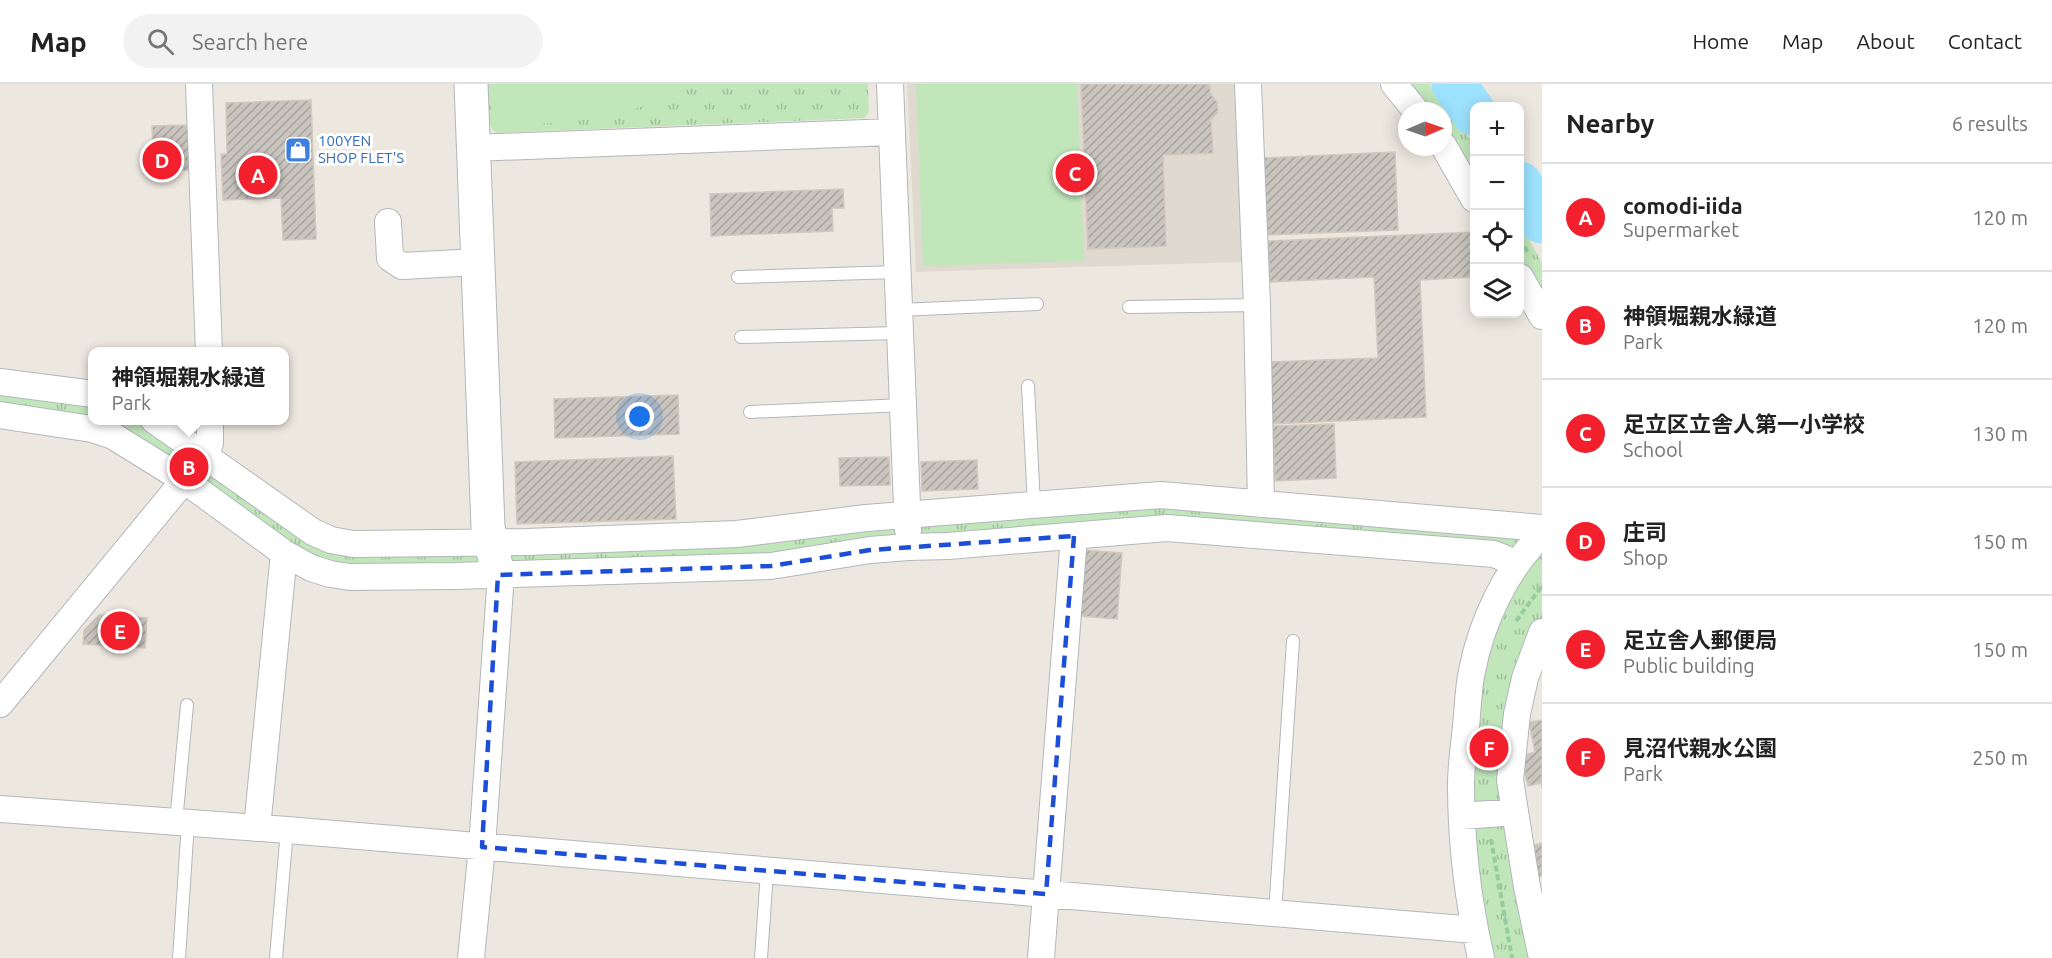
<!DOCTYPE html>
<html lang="en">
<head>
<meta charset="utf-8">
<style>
  :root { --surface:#fff; --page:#f2f2f2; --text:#222; --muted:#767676; --line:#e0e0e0; --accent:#f2202d }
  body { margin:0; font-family:Ubuntu,"Noto Sans JP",sans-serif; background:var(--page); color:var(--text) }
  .controls { position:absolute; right:18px; top:18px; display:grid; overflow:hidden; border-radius:12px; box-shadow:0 3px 15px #0003 }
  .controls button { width:54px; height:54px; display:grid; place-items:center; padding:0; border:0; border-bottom:2px solid var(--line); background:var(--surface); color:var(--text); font:30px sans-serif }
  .compass { position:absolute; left:1398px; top:18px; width:54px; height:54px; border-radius:50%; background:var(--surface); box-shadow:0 3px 15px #0003; rotate:88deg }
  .you { position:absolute; left:640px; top:333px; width:21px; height:21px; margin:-15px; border:4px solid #fff; border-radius:50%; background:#1a73e8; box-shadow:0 0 0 9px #1a73e833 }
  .badge { display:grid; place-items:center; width:39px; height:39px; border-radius:50%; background:var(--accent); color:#fff; font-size:20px; font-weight:700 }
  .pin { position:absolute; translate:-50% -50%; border:3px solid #fff; box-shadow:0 2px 6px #0006 }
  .popup { position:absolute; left:88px; top:263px; width:201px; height:78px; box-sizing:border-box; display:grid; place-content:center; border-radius:12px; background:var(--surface); filter:drop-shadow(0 2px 4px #0005); font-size:20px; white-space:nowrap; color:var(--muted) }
  .popup b { font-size:22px; color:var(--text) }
  .popup::after { content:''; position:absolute; left:50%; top:100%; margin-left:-12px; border:12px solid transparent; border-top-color:var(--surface) }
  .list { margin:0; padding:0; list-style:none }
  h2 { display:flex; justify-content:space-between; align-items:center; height:78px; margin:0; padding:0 24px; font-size:26px }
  h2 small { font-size:20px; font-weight:400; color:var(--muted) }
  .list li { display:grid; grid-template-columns:39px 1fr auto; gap:18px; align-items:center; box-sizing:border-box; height:108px; padding:0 24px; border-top:2px solid var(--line) }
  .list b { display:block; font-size:22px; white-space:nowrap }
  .list p { margin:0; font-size:20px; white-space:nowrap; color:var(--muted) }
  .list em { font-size:20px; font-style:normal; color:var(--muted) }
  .icon { flex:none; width:33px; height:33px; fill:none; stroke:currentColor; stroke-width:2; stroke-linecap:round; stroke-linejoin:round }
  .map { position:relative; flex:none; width:1542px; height:874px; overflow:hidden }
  header { display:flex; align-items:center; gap:36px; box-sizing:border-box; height:84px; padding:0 30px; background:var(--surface); border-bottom:2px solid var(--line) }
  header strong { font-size:28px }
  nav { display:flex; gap:33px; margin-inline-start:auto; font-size:21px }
  .search { width:420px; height:54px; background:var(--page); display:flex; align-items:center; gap:15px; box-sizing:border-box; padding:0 21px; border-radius:33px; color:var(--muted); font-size:22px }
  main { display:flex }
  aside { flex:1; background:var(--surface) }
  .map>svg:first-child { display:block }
  .education { fill:#dfd9d0 }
  .park { fill:url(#park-tufts) }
  .pitch { fill:#c0e6ba }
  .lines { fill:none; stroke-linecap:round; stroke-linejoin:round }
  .river { stroke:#9de2ff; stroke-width:45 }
  .building { fill:url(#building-hatch); stroke:#d1c8be; stroke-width:1.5 }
  .lane-casing { stroke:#b3b7bb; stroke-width:14 }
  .street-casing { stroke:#b3b7bb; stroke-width:28 }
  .secondary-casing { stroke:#b1b7bc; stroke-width:35 }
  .path { stroke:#95cd9d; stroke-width:4; stroke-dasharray:6 3; stroke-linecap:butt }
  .lane { stroke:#fff; stroke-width:12 }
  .street { stroke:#fff; stroke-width:26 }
  .secondary { stroke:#fff; stroke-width:33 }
  .marked { fill:none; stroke:#1d4ed8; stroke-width:4.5; stroke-dasharray:12 8; stroke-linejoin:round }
  .labels { text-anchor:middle; stroke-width:6; stroke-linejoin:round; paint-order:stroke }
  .shop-label { font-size:15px; fill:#366cbe; stroke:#fff; text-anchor:start }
</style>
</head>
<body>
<header>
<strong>Map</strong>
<div class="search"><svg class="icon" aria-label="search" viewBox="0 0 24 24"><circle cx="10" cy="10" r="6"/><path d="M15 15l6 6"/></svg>Search here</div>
<nav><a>Home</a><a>Map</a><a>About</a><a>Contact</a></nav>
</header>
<main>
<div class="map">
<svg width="1542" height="874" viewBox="0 0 1542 874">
  <defs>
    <pattern id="park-tufts" width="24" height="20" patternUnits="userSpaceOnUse" patternTransform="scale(1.5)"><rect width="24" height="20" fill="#c0e6ba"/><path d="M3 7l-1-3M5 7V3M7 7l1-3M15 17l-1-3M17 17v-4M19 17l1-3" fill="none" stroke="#9fbe9b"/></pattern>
    <pattern id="building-hatch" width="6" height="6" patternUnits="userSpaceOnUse" patternTransform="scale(1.5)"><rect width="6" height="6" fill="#c9c5be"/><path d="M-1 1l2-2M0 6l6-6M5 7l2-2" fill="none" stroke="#a6a39e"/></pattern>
  </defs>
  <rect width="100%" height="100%" fill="#ede8df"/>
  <path class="education" d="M907,0H1235L1242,178L916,188Z"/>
  <path class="park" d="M486,0H868L869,28L865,34L497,49C483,40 487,15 486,0Z
    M1406,0H1429L1474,61V99L1443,48V27H1427Z
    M1520,139L1542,179V211L1520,174Z
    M0,304L93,318V336L0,323Z
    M96,337H138L302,450L327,462L1159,418L1522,448L1513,463L1162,436L747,476L355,487L319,480Z
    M1537,467L1542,473V535L1529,556L1501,709L1506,754L1529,874H1491L1471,762V705L1488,550Z"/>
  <path class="pitch" d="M491,0H673C649,39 544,39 502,42L492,33Z
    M916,0H1077L1084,177L923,182Z"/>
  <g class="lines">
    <path class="river" d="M1454,0L1474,29
      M1520,100L1542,137"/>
  </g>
  <path class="building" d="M1081,0H1210V9L1217,18L1218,28L1211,36L1213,69L1163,71L1166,162L1088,165Z
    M311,16L316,155L283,156L281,114L223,116L221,70H227L226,19Z
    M192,41L193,86L154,87L152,42Z
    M1395,68L1398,146L1266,151L1263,74Z
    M843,105L844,124H832L833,147L711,152L710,110Z
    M1474,148V193L1420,196L1426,333L1270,340L1268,278L1378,274L1374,193L1270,198L1268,157Z
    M678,311L679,350L555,354L554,315Z
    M1334,340L1336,394L1275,397L1273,342Z
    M673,372L676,435L517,440L515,378Z
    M889,373L890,401L840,402L839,374Z
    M977,376L978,405L922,407L921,378Z
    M1085,466L1122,469L1117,535L1080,532Z
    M99,531L147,534L145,564L83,560L84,546Z
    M1542,636V704L1541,699L1528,702L1521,672L1535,668L1529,638Z
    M1542,759V792L1537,793L1530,762Z"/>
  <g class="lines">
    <defs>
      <path id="lane" d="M738,193L897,188
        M1129,223L1257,221
        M899,226L1037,220
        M741,253L900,249
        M1028,302L1034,421
        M750,328L903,321
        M176,738L187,621
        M1275,829L1293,557
        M179,874L188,739
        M276,874L287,746
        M761,874L767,788"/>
      <path id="street" d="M199,0L209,268
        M890,0L908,446
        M1248,0L1257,221L1261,420
        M1394,0L1416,27
        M1443,61L1474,115
        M473,64L892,48
        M388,138L390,174L402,182L478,178
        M1520,193L1542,232
        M0,298L93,310
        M0,331L92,345L113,352L184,396L284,469L311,484L330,490L350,493L456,492L771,482L870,466L908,463L948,462L1167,444L1494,470L1516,479
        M154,336L313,448L331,456L353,460L527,458L737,450L866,434L1161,411L1542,444
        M0,620L205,371L210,359V336
        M0,725L287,746L1475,846
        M1462,732L1515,728
        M257,744L284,469
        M471,874L482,763L500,504L498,491
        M1041,874L1074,452
        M1481,874C1468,817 1461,759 1461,701C1461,682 1464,662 1466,642C1468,624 1468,605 1472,587C1481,540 1506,484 1542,451
        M1542,874L1527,803L1510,696L1517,630L1525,594L1542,548"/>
      <path id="secondary" d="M471,0L488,443L498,491"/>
    </defs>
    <use href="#lane" class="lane-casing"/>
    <use href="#street" class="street-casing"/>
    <use href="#secondary" class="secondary-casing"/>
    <path class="path" d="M1520,155L1528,169
      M1516,537L1542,502
      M1491,755L1512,874"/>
    <use href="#lane" class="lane"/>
    <use href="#street" class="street"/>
    <use href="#secondary" class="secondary"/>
  </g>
  <path class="marked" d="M1074,452L1046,810L482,763L498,491L771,482L870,466Z"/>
  <defs>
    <symbol id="shop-square" viewBox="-11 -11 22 22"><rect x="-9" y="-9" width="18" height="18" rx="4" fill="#3f7fe0" stroke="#fff"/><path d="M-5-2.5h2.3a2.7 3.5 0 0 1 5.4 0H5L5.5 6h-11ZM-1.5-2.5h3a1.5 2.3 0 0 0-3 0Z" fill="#fff"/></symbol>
  </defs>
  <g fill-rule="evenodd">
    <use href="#shop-square" x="283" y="51" width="30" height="30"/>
  </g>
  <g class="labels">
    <g class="shop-label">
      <text x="318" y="62">100YEN<tspan x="318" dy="17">SHOP FLET'S</tspan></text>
    </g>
  </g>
</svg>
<div class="controls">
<button>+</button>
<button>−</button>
<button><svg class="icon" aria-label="locate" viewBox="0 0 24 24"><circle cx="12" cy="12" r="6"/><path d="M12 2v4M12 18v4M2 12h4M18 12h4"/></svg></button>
<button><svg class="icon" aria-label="layers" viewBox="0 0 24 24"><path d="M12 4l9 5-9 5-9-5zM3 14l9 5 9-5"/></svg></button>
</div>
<svg class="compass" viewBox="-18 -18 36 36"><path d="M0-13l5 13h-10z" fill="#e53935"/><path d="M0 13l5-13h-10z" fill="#767676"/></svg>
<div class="you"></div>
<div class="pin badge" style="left:258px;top:91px">A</div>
<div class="pin badge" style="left:189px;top:383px">B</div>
<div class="popup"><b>神領堀親水緑道</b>Park</div>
<div class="pin badge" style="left:1075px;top:89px">C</div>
<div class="pin badge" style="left:162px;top:76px">D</div>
<div class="pin badge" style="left:120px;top:547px">E</div>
<div class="pin badge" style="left:1489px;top:664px">F</div>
</div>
<aside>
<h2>Nearby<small>6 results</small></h2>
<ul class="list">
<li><span class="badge">A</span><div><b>comodi-iida</b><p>Supermarket</p></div><em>120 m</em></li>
<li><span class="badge">B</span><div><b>神領堀親水緑道</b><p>Park</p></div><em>120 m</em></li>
<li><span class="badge">C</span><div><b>足立区立舎人第一小学校</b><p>School</p></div><em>130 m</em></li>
<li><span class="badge">D</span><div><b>庄司</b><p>Shop</p></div><em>150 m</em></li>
<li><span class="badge">E</span><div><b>足立舎人郵便局</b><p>Public building</p></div><em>150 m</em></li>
<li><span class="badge">F</span><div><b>見沼代親水公園</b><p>Park</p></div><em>250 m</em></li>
</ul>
</aside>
</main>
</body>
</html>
